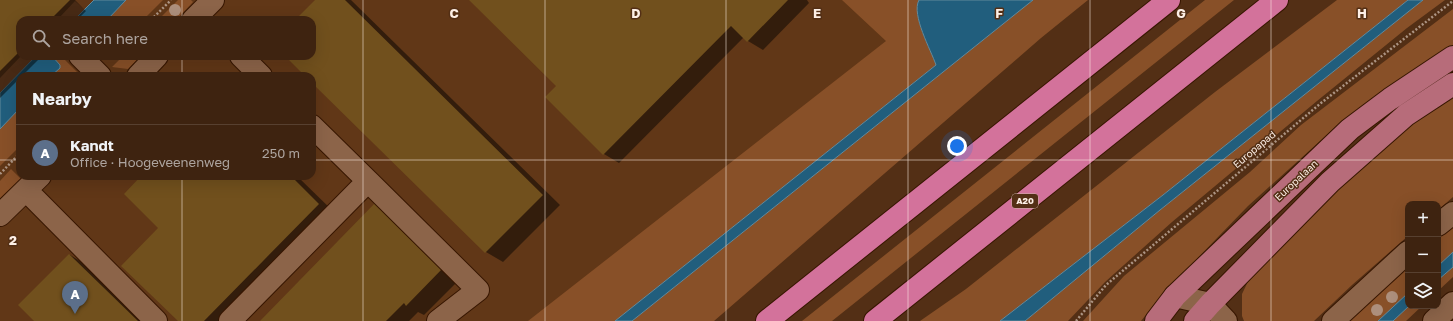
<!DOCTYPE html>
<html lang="en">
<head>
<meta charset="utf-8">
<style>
  :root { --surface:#3e2310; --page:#492f1e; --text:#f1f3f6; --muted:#ada49f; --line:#574030; --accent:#6cc3f2 }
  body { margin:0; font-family:"Golos Text",sans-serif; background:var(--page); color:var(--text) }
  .controls { position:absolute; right:12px; bottom:12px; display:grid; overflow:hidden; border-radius:8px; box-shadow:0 4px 16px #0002 }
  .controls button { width:36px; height:36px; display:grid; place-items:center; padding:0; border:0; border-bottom:1px solid var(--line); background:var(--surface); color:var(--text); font:20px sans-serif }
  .you { position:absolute; left:957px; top:146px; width:14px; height:14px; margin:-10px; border:3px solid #fff; border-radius:50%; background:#1a73e8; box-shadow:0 0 0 6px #1a73e833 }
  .badge { display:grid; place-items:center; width:26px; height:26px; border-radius:50%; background:var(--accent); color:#fff; font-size:13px; font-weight:700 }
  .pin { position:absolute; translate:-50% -33px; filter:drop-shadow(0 1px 2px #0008) }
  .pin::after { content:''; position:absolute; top:21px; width:14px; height:12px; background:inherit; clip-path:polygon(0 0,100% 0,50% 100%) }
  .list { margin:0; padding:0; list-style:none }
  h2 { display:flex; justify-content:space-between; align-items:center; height:52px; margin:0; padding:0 16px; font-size:17px }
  h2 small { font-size:13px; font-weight:400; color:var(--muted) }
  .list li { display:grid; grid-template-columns:26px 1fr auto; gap:12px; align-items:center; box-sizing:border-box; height:56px; padding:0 16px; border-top:1px solid var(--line) }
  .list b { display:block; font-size:15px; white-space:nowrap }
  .list p { margin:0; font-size:13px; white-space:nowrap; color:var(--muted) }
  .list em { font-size:13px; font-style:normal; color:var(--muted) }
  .icon { flex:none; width:22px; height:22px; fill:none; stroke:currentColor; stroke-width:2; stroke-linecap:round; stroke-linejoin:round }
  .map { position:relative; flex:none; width:1453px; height:321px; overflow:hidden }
  .search { position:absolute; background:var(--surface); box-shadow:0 4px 16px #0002; left:16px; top:16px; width:300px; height:44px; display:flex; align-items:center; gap:10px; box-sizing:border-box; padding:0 14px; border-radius:12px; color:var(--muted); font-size:15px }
  .panel { position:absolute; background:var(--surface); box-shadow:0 4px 16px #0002; left:16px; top:72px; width:300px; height:108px; border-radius:12px }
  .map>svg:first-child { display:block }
  .built { fill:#613717; fill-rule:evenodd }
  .green { fill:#885028 }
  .water { fill:#215e7d; stroke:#638a9c }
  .shadow { fill:#0007 }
  .building { fill:#71501d }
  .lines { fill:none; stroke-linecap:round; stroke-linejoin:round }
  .minor-casing { stroke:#371600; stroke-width:24 }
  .major-casing { stroke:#371600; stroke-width:24 }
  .highway-casing { stroke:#371600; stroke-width:24 }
  .path { stroke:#ac9483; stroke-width:2.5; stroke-dasharray:2 2; stroke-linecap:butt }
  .minor { stroke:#8c6449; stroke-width:22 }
  .major { stroke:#b76c7a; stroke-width:22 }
  .highway { stroke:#d3729b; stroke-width:22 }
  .tree { fill:#ad8f7c }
  .grid { fill:none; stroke:#fdefe6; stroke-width:1; stroke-opacity:0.55 }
  .labels { text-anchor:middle; stroke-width:3; stroke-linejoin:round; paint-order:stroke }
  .shield { fill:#532f15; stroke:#cab5a7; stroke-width:1 }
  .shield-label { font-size:9px; font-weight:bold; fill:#fdefe6 }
  .street-label { font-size:10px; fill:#fdefe6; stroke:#532f15 }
  .grid-label { font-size:13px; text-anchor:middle; font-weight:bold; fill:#fdefe6; stroke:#532f15; stroke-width:3; stroke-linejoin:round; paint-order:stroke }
</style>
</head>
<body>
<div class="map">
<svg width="1453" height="321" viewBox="0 0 1453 321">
  <rect width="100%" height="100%" fill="#532f15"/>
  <path class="built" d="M0,0H1025L623,321H0ZM20,20H312V56H20ZM20,76H312V176H20Z"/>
  <path class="green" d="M126,0H163L143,20H107Z
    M178,0H191L193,2L176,20H158Z
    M842,0H919C911,15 930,50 937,64L615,321H528L886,41Z
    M1033,0H1088L1041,38L714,321H632Z
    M1205,0H1234L832,321H802Z
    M1337,0H1408L1163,195L1000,321H920L966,289L1215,92Z
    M1423,0H1445L1407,28L1317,101L1172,222L1105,282L1068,321H1025L1160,210Z
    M75,1L85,10L74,20H61L59,18Z
    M1453,9V47L1340,123L1248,206L1161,296L1141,321H1083L1124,276L1250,172L1301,125Z
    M21,56H36L0,93V78Z
    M52,56H61L81,76H51L60,68V65Z
    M123,56H141L128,69L112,67Z
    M1453,93V197L1438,210V204H1408V236L1352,285L1314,321H1244L1242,316V294L1254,269L1364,158Z
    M20,108V146L0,166V129Z
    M11,169L21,179L0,200V181Z
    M1453,226V277L1438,291V238Z
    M1408,263V306H1422L1406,321H1345Z"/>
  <path class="water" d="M94,0H126L107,20H74Z
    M919,0H1033L632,321H615L936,65C931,50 911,15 919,0Z
    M1408,0H1423L1160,210L1025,321H1000L1163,195Z
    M36,56H52L60,65V68L51,76H20V108L0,129V93Z
    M1453,252V267L1438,280V266Z
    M1408,293V306H1409L1393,321H1378Z"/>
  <path class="shadow" d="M0,0H75L86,11L77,20H20V56H42L22,76H20V78L0,98Z
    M316,0H351L560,205L503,262L486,252L312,81V76H307L286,56H312V20H296Z
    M471,0H807L809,3L763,50L748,41L744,37L619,163L604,154L558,86Z
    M143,176H297L336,214L231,321H179L160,228Z
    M377,204L460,279L424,315L418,312L409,321H261Z
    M70,255L85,264L143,321H36Z"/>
  <path class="building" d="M0,0H70L50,20H20V51L0,71Z
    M315,0H345L543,195L485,253L312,83V76H305L285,56H312V20H295Z
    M469,0H788L747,42L731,26L603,155L545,97L556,86Z
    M141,176H291L319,204L204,321H178L121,266L158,228L124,194Z
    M376,202L443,268L406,306L404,303L386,321H260Z
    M69,254L138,321H34L18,305Z"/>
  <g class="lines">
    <defs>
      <path id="minor" d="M193,20L213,0
        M80,56L100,76
        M241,56L261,76
        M138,76L157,56
        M368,181L478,290L438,321
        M26,190L156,321
        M0,215L40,176
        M1438,225L1453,213
        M1175,296L1210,304L1226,321
        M230,321L368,181L312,126
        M1333,321L1408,252
        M1434,321L1453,303"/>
      <path id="major" d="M1156,321L1175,296L1350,129L1390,99L1453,57
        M1195,321L1210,304L1330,182L1406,115L1453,84"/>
      <path id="highway" d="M767,321L1169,0
        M875,321L1277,0"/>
    </defs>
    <use href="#minor" class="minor-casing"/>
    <use href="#major" class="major-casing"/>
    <use href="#highway" class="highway-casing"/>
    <path class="path" d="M151,20L171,0
      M0,174L20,153
      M1076,321L1106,285L1321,103L1453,1"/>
    <use href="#minor" class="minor"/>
    <use href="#major" class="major"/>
    <use href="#highway" class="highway"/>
  </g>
  <g class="tree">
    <circle cx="175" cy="10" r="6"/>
    <circle cx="1392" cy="297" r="6"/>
    <circle cx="1377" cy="310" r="6"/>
  </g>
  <path class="grid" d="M182,0V20M363,0V321M545,0V321M726,0V321M908,0V321M1090,0V321M1271,0V321M182,56V76M0,160H20M312,160H1453M182,176V321"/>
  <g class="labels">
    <rect class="shield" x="1012" y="194" width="26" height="14" rx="3"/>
    <g class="shield-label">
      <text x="1025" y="204">A20</text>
    </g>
    <g class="street-label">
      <text transform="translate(1254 149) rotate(-40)" y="4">Europapad</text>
      <text transform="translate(1296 180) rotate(-43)" y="4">Europalaan</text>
    </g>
  </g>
  <g class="grid-label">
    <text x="454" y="18">C</text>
    <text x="636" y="18">D</text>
    <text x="817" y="18">E</text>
    <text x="999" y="18">F</text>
    <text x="1181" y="18">G</text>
    <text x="1362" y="18">H</text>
    <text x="13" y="245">2</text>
  </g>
</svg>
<div class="controls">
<button>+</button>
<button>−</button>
<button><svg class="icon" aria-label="layers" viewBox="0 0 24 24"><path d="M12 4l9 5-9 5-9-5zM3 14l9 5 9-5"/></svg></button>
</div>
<div class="you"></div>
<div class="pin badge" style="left:75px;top:314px;background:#5c6f8a">A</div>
<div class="search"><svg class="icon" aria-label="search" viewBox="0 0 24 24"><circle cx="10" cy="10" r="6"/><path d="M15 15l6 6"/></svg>Search here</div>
<section class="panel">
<h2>Nearby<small></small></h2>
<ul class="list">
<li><span class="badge" style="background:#5c6f8a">A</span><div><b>Kandt</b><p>Office · Hoogeveenenweg</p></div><em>250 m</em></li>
</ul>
</section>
</div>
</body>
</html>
